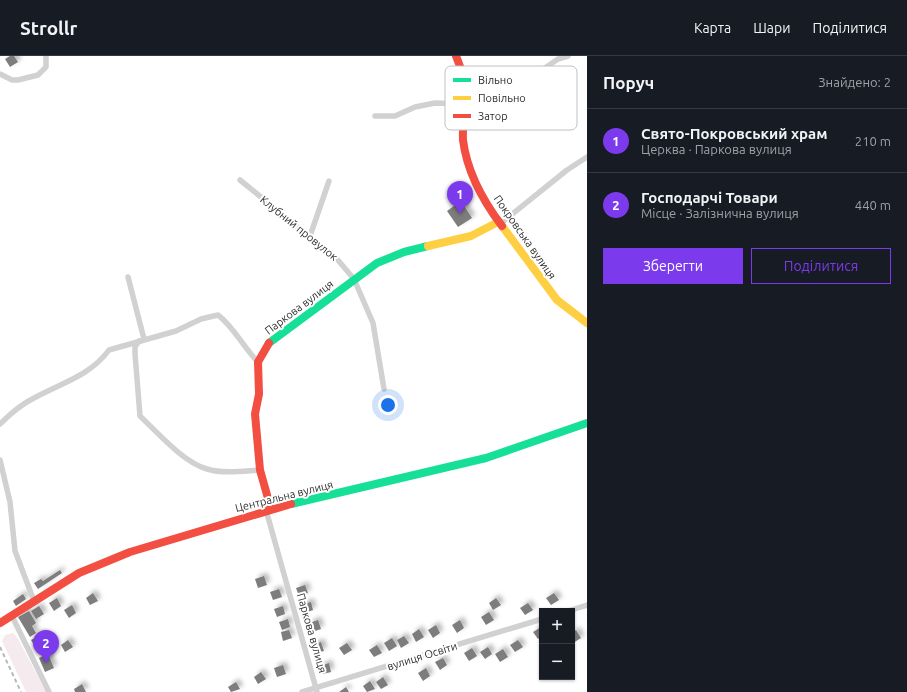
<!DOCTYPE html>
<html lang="uk">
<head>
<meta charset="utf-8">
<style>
  :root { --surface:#171b24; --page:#242831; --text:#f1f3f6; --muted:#9ea1a6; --line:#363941; --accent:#7c3aed }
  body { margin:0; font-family:Ubuntu,sans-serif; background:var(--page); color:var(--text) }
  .controls { position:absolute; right:12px; bottom:12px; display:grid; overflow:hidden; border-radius:0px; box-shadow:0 1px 3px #0004 }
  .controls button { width:36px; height:36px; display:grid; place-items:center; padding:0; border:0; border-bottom:1px solid var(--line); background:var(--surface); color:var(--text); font:20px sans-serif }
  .you { position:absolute; left:388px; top:349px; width:14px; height:14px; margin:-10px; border:3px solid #fff; border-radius:50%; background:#1a73e8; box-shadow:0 0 0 6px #1a73e833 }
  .badge { display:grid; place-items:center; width:26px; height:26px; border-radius:50%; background:var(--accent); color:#fff; font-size:13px; font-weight:700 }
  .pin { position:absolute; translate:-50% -33px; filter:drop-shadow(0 1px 2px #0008) }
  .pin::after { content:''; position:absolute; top:21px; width:14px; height:12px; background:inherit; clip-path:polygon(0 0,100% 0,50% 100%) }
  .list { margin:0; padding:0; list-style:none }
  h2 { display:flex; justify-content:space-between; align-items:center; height:52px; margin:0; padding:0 16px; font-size:17px }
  h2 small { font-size:13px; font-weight:400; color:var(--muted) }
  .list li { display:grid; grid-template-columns:26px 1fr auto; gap:12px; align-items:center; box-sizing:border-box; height:64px; padding:0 16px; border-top:1px solid var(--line) }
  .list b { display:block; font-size:15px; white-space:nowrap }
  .list p { margin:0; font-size:13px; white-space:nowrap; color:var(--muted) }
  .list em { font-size:13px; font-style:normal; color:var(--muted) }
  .actions { display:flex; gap:8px; padding:12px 16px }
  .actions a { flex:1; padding:9px 0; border:1px solid var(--accent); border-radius:0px; text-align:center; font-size:14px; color:var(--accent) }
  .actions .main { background:var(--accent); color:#fff }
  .map { position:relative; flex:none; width:587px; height:636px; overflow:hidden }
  header { display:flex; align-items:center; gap:24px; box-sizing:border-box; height:56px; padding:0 20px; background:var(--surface); border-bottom:1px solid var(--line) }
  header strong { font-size:19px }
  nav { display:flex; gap:22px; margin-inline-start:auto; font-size:14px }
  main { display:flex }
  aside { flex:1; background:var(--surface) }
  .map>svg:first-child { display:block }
  .green { fill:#f5eaed }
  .building { fill:#7d7d7d; filter:url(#shadow) }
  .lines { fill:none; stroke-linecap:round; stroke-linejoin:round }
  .street { stroke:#d1d1d1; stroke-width:5.5 }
  .fast { stroke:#16e098; stroke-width:8 }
  .slow { stroke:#ffcf43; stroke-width:8 }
  .jam { stroke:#f24e42; stroke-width:8 }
  .rail { stroke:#b8b8b8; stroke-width:2; stroke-dasharray:4 3; stroke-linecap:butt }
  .labels { text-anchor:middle; stroke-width:4; stroke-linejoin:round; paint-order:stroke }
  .street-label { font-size:11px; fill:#2c2c2c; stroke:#fff }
  .key { fill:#fff; stroke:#c0c0c0; stroke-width:1 }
  .key-label { font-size:11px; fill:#2c2c2c }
</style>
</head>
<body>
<header>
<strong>Strollr</strong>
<nav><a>Карта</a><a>Шари</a><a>Поділитися</a></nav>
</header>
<main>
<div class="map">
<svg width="587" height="636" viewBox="0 0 587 636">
  <defs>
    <filter id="shadow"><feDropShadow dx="3.5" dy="-3.5" stdDeviation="2" flood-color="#0004"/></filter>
  </defs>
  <rect width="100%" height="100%" fill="#fff"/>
  <path class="green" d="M13,577L17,581L46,636H26L2,585L5,579Z"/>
  <path class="building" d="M10,0H14L18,6L10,11L5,3Z
    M461,145L472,162L458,171L447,155Z
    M60,514L62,517L38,533L34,527L41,523L43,525Z
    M264,520L267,529L258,532L255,523Z
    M305,529L308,537L299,540L296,532Z
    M279,533L282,541L273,544L270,536Z
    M93,537L98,545L90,549L86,542Z
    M554,537L559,544L551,549L546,542Z
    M23,538L26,543L16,550L13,545Z
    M57,542L61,550L54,555L49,547Z
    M496,542L501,549L493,554L489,547Z
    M311,546L313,554L305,557L302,548Z
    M528,547L533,554L525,559L520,552Z
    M72,549L76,557L69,562L64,554Z
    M39,550L44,558L36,563L31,555Z
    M283,550L285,558L277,561L274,553Z
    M29,555L36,567L32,570L36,577L30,581L18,561Z
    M489,556L494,564L486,569L481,561Z
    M288,563L290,571L282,574L279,566Z
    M318,564L321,573L312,576L309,567Z
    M460,564L464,572L457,577L452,569Z
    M436,569L440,577L433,582L428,574Z
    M541,571L542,581L538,583L533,576Z
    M419,573L424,581L416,586L412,578Z
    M289,574L292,582L283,585L281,576Z
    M576,574L581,582L573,587L572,577Z
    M42,578L49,591L39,597L31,584Z
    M404,580L409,587L401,592L397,584Z
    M392,582L397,590L389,595L384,587Z
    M68,584L73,591L65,596L61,589Z
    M518,584L523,591L515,596L510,589Z
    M321,586L324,595L315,597L312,589Z
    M347,587L352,594L344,599L339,592Z
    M377,589L382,597L374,601L369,594Z
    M488,591L492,598L485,603L480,596Z
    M472,592L477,600L469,605L464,597Z
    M503,593L508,601L500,606L495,598Z
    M48,598L54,612L45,616L39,602Z
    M443,602L447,609L440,614L435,606Z
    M329,607L331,616L323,618L320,610Z
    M283,609L286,618L277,621L274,612Z
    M426,612L430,620L423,625L418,617Z
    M261,616L266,623L258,628L254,621Z
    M383,621L388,629L381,633L376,626Z
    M370,625L375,633L367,636L363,630Z
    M236,626L240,633L231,636L228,631Z
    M82,628L86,636H75L74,633Z
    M346,631L349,636H339Z"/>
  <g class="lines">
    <path class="street" d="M0,18L12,24H18L38,19L46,11V0
      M466,43L498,32L526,25L558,3L568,0
      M375,60H395L415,51L435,47L466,48
      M240,124L337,203L354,223L373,267L384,333
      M500,168L567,114L587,101
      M310,180L329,125
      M128,221L144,283
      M139,285L135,291V298L140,360C158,377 183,406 207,413C224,418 243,415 260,414
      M0,368C10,358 22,348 34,342C61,327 90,320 109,294L176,275L201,263L218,259C234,271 243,291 258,306
      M0,404L10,446L15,495L34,545
      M266,454L317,636
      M568,555L587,549
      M12,560L49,636
      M302,636L542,563"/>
    <path class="fast" d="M269,287L377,207L404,196L428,190
      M291,448L486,402L587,367"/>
    <path class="slow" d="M502,170L557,244L587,267
      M428,190L471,180L498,166"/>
    <path class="jam" d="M456,0C461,12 466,25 466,38C466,53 462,69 463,84C467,116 483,145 502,170
      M269,287L258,306L259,338L255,358L260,414L271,453
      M0,567L79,517L130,496L291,448"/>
    <path class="rail" d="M0,591L21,636"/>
  </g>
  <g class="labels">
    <g class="street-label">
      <text transform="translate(299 172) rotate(39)" y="4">Клубний провулок</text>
      <text transform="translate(525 181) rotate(55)" y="4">Покровська вулиця</text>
      <text transform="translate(299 251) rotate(-37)" y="4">Паркова вулиця</text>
      <text transform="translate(284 440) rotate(-14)" y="4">Центральна вулиця</text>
      <text transform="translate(312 577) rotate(74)" y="4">Паркова вулиця</text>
      <text transform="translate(422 600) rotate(-17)" y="4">вулиця Освіти</text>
    </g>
  </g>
  <rect x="445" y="10" width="132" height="64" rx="6" class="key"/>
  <rect x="453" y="22" width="18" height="4" fill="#16e098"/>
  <rect x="453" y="40" width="18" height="4" fill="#ffcf43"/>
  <rect x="453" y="58" width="18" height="4" fill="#f24e42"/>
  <g class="key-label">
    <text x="478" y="28">Вільно</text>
    <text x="478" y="46">Повільно</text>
    <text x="478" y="64">Затор</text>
  </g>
</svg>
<div class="controls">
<button>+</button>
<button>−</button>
</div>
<div class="you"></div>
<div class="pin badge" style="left:460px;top:158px">1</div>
<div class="pin badge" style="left:46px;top:607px">2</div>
</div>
<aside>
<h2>Поруч<small>Знайдено: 2</small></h2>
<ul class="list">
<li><span class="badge">1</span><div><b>Свято-Покровський храм</b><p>Церква · Паркова вулиця</p></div><em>210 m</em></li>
<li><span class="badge">2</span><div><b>Господарчі Товари</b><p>Місце · Залізнична вулиця</p></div><em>440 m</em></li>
</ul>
<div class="actions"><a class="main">Зберегти</a><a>Поділитися</a></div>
</aside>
</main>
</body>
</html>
